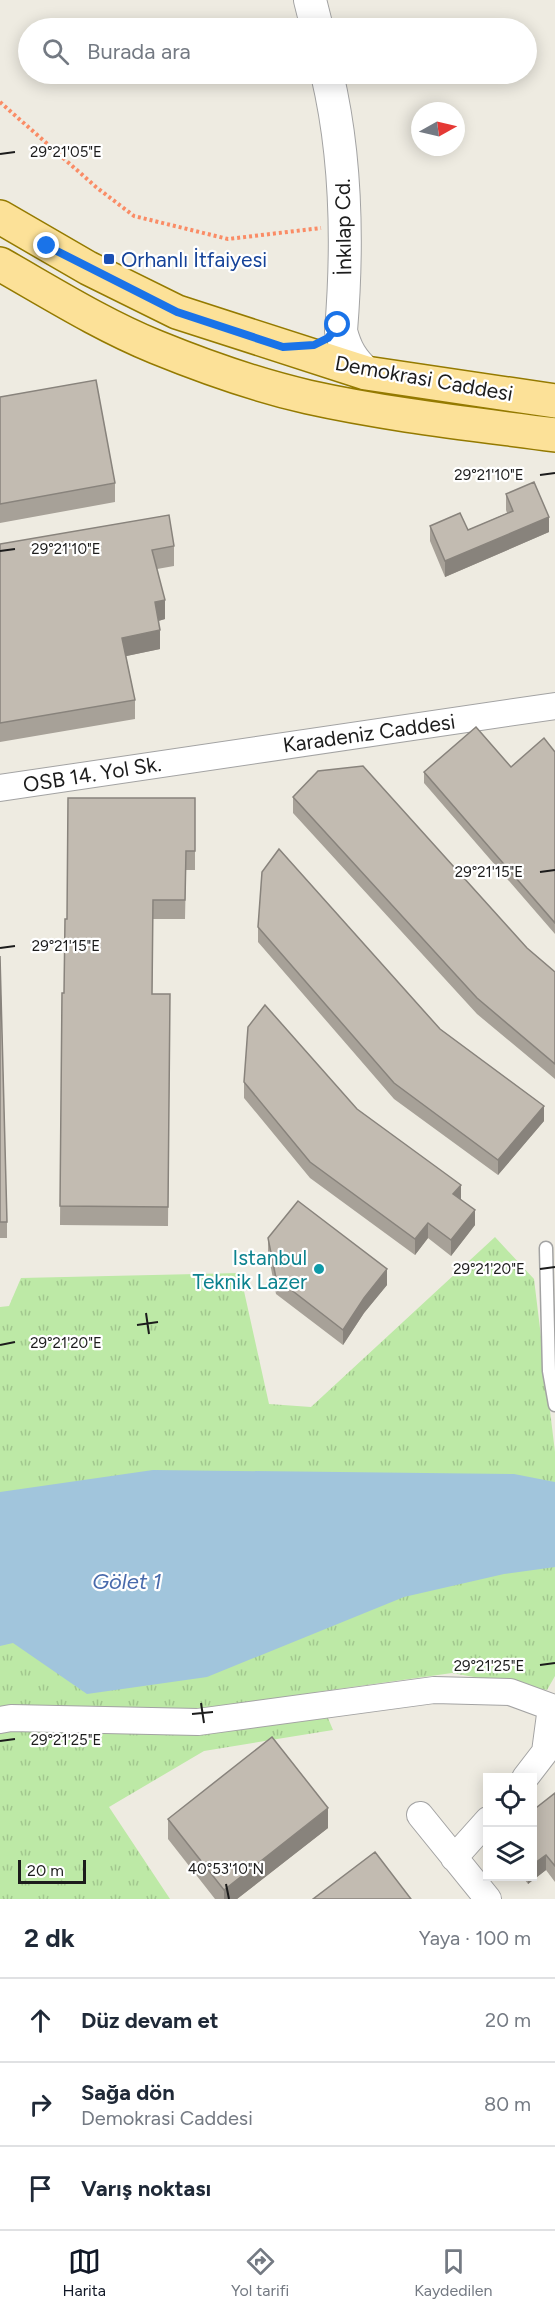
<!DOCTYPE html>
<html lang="tr">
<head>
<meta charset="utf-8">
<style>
  :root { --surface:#fff; --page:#f6f6f7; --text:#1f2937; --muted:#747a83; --line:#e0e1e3; --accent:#111827 }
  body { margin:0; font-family:Figtree,sans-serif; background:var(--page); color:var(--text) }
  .controls { position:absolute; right:18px; bottom:18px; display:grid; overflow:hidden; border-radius:0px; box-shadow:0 3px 15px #0003 }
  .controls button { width:54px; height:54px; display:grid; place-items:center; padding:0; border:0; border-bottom:2px solid var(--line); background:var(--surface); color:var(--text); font:30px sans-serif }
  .compass { position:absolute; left:411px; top:102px; width:54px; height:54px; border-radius:50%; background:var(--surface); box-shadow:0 3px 15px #0003; rotate:82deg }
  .scale { position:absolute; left:18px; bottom:15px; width:68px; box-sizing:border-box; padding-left:6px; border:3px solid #1c1c1c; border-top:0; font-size:16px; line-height:21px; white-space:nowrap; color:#1c1c1c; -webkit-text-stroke:4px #fff; paint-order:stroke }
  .stop { position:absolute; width:18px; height:18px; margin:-14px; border:4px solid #1a73e8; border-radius:50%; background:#fff }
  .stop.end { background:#1a73e8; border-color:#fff; box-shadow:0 2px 6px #0008 }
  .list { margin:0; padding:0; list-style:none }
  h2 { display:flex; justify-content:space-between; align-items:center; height:78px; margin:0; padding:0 24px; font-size:26px }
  h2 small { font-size:20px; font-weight:400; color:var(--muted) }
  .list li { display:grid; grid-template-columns:39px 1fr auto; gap:18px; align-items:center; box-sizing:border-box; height:84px; padding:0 24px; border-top:2px solid var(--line) }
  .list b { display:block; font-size:22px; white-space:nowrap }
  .list p { margin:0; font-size:20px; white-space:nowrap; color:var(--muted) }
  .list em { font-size:20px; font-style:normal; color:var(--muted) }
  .icon { flex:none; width:33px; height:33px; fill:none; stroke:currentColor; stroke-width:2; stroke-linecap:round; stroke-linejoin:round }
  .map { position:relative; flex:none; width:555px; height:1899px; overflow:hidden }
  .search { position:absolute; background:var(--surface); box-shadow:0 3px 15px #0003; left:18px; right:18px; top:18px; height:66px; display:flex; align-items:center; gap:15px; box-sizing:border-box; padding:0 21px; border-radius:33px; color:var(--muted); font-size:22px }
  .sheet { height:330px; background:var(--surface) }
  nav { display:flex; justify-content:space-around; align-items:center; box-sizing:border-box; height:84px; border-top:2px solid var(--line); background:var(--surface); font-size:16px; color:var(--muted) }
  nav a { display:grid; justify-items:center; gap:3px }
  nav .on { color:var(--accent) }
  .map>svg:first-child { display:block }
  .grass { fill:url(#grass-tufts) }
  .water { fill:#a1c5dc }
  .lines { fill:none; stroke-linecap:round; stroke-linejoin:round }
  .service-casing { stroke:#a3a3a3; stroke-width:15 }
  .minor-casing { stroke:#a3a3a3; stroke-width:28 }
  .tertiary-casing { stroke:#a3a3a3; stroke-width:34 }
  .primary-casing { stroke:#947a00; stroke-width:36 }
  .path { stroke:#fa8c66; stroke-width:4; stroke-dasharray:3 3; stroke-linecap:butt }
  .service { stroke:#fff; stroke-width:12 }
  .minor { stroke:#fff; stroke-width:26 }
  .tertiary { stroke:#fff; stroke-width:32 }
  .primary { stroke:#fce198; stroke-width:33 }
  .wall { fill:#a7a198 }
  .shaded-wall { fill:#88837c }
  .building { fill:#c2bbb1; stroke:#88837c; stroke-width:1.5 }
  .route { stroke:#1a73e8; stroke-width:8 }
  .ticks { fill:none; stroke:#1c1c1c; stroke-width:2 }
  .transit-dot { fill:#1a4fb4; stroke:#fff; stroke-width:2 }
  .culture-dot { fill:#0f9aa8; stroke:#fff; stroke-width:2 }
  .labels { text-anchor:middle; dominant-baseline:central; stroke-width:4.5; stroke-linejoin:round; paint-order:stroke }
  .street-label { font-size:21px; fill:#1c1c1c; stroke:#fff }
  .transit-label { font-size:21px; fill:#164399; stroke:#fff; text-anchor:start }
  .culture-label { font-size:21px; fill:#0d838f; stroke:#fff; text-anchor:end }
  .water-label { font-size:22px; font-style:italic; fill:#496bac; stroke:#fff }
  .ticks-label { font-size:15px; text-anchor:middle; fill:#1c1c1c; stroke:#fff; stroke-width:4.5; stroke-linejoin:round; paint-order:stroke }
</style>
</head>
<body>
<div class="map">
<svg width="555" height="1899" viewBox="0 0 555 1899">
  <defs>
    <pattern id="grass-tufts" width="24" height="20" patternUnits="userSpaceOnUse" patternTransform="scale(1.5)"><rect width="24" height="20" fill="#bde9a6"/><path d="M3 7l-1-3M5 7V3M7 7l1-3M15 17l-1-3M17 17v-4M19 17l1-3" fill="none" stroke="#a2c78e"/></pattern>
  </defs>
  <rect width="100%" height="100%" fill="#eeebe1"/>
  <!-- grass -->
  <path class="grass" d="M495,1237L534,1279L555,1452V1676L547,1690L452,1673L317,1692L333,1730L204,1751L109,1807L170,1899H0V1307L9,1306L21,1278L240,1273L269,1404L311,1407Z"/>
  <!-- water -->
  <path class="water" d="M153,1470L514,1474L555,1482V1567L504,1574L404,1597L207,1677L87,1694L13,1643L0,1646V1492Z"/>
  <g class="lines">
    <!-- service casing -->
    <g class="service-casing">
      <path id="service" d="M546,1248L549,1371L555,1405"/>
    </g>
    <!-- minor casing -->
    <g class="minor-casing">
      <path id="minor" d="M0,788L555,706
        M0,1720L11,1718L198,1722L434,1690L510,1692L551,1707L545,1752L525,1778
        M420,1815L488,1899
        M454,1858L488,1820"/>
    </g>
    <!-- tertiary casing -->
    <g class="tertiary-casing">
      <path id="tertiary" d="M310,0L317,28
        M327,74C347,158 348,245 341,331C346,350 352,360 366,373"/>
    </g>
    <!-- primary casing -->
    <g class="primary-casing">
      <path id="primary" d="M0,217L88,268L177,312L366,373L555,401
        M0,264C51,293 102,325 156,347C205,367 256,385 308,397C389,415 473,424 555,435"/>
    </g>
    <!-- path -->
    <path class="path" d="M0,102L96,187L134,216L228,239L321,228"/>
    <!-- service -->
    <use href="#service" class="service"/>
    <!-- minor -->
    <use href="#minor" class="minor"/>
    <!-- tertiary -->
    <use href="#tertiary" class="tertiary"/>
    <!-- primary -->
    <use href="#primary" class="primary"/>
  </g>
  <!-- wall -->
  <path class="wall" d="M0,397L115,483V502L0,523Z
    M506,494L549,532L445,577L430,541V526L468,530L507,513L506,510Z
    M0,544L174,546V566L157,569L165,619L158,621L160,649L126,656L135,700V719L0,742Z
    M555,752V934L424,783V772L511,767Z
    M293,797L527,948L555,972V1079L477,1014L293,813Z
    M195,798V870H186L185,919H153L152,994H170L168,1226L60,1225L62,993H64L67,919Z
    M258,927L440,1029L544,1121L498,1175L394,1099L258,942Z
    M0,956L7,1222V1238H0Z
    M244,1082L357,1109L461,1199L475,1225L451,1256L428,1238L415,1255L310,1178L244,1098Z
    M268,1238L387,1285L364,1313L343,1345L276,1294L268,1253Z
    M555,1793V1882L546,1870L528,1884L522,1876H532Z
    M168,1819L328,1828L237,1899H215L168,1839Z"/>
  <!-- shaded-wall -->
  <path class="shaded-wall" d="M549,517V532L445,577V561Z
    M165,600V619L155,622V602Z
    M160,630V649L122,657V638Z
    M544,1106V1121L498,1175V1160Z
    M461,1185V1201L453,1194Z
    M475,1210V1225L451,1256V1240Z
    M428,1223V1238L415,1255V1239Z
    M387,1269V1285L364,1313L343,1345V1330L364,1298Z
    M328,1808V1828L237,1899H224V1890Z
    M546,1855V1870L528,1884V1876H532V1865Z"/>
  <!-- building -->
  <path class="building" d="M96,380L115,483L0,504V397Z
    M534,482L549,517L445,561L430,526L460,513L468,530L513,511L506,494Z
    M169,515L174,546L152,550L165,600L155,602L160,630L122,638L135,700L0,723V544Z
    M476,727L511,767L544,738L555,752V923L424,772Z
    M363,766L527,948L555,972V1064L477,998L293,797L318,771Z
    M68,798H195V851H186L185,900H153L152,994H170L168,1207L60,1206L62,993H64L65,919H67Z
    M279,849L440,1029L544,1106L498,1160L394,1083L258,927L262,872Z
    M0,956L7,1222H0Z
    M265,1005L357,1109L461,1185L453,1194L475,1210L451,1240L428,1223L415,1239L310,1162L244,1082L248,1027Z
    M298,1201L387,1269L364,1298L343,1330L276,1278L268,1238Z
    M272,1737L328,1808L224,1890L168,1819Z
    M555,1793V1866L546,1855L532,1865V1811Z
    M375,1852L411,1899H313Z"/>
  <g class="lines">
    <!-- route -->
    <path class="route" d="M47,246L177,312L283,347L314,345L328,338L338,325"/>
  </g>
  <!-- ticks -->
  <path class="ticks" d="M0,154L15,152M540,475L555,473M0,551L15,549M540,872L555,870M0,948L15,946M540,1269L555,1267M146,1313L149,1334M137,1325L158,1322M0,1345L15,1342M540,1665L555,1663M201,1703L204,1723M192,1714L213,1712M0,1741L15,1739M226,1884L229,1899"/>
  <!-- markers -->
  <rect class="transit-dot" x="103" y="253" width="12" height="12" rx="3"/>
  <circle class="culture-dot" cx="319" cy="1269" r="6"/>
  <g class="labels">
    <!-- street labels -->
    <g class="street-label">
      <text transform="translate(343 227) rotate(-91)">İnkılap Cd.</text>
      <text transform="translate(424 378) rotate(10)">Demokrasi Caddesi</text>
      <text transform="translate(369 733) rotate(-8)">Karadeniz Caddesi</text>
      <text transform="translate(92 774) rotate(-9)">OSB 14. Yol Sk.</text>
    </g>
    <!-- transit labels -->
    <g class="transit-label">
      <text x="121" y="259">Orhanlı İtfaiyesi</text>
    </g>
    <!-- culture labels -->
    <g class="culture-label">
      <text x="307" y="1257">Istanbul<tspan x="307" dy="24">Teknik Lazer</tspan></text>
    </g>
    <!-- water labels -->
    <g class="water-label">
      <text x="127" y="1581">Gölet 1</text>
    </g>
  </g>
  <g class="ticks-label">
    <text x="66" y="157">29°21'05"E</text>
    <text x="489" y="480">29°21'10"E</text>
    <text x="66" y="554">29°21'10"E</text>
    <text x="489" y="877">29°21'15"E</text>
    <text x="66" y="951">29°21'15"E</text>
    <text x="489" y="1274">29°21'20"E</text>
    <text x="66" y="1348">29°21'20"E</text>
    <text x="489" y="1671">29°21'25"E</text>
    <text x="66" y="1745">29°21'25"E</text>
    <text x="226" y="1874">40°53'10"N</text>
  </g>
</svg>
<div class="controls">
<button><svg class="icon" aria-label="locate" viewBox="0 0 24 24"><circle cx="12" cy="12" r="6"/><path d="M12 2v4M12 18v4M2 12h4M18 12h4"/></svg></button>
<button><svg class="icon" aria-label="layers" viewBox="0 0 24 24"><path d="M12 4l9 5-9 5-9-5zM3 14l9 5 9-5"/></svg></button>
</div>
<svg class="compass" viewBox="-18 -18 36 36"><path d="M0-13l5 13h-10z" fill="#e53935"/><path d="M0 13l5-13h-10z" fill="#747a83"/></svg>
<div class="scale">20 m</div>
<div class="stop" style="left:338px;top:325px"></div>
<div class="stop end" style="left:47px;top:246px"></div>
<div class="search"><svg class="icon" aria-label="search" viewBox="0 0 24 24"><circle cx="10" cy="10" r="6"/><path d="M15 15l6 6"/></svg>Burada ara</div>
</div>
<section class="sheet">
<h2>2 dk<small>Yaya · 100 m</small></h2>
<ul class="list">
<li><svg class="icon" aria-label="ahead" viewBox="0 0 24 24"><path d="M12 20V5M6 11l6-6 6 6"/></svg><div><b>Düz devam et</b></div><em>20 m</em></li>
<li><svg class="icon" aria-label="right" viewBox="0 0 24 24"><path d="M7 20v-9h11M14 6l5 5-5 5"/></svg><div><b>Sağa dön</b><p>Demokrasi Caddesi</p></div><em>80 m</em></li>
<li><svg class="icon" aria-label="arrive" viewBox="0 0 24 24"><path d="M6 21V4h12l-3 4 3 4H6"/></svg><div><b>Varış noktası</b></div></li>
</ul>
</section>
<nav>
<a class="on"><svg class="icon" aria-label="map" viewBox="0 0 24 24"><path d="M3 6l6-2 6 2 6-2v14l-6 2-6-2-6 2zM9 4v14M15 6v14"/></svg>Harita</a>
<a><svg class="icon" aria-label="directions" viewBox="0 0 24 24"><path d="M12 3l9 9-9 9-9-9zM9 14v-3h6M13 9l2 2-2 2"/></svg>Yol tarifi</a>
<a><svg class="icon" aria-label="saved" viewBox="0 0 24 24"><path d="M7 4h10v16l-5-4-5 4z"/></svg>Kaydedilen</a>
</nav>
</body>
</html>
